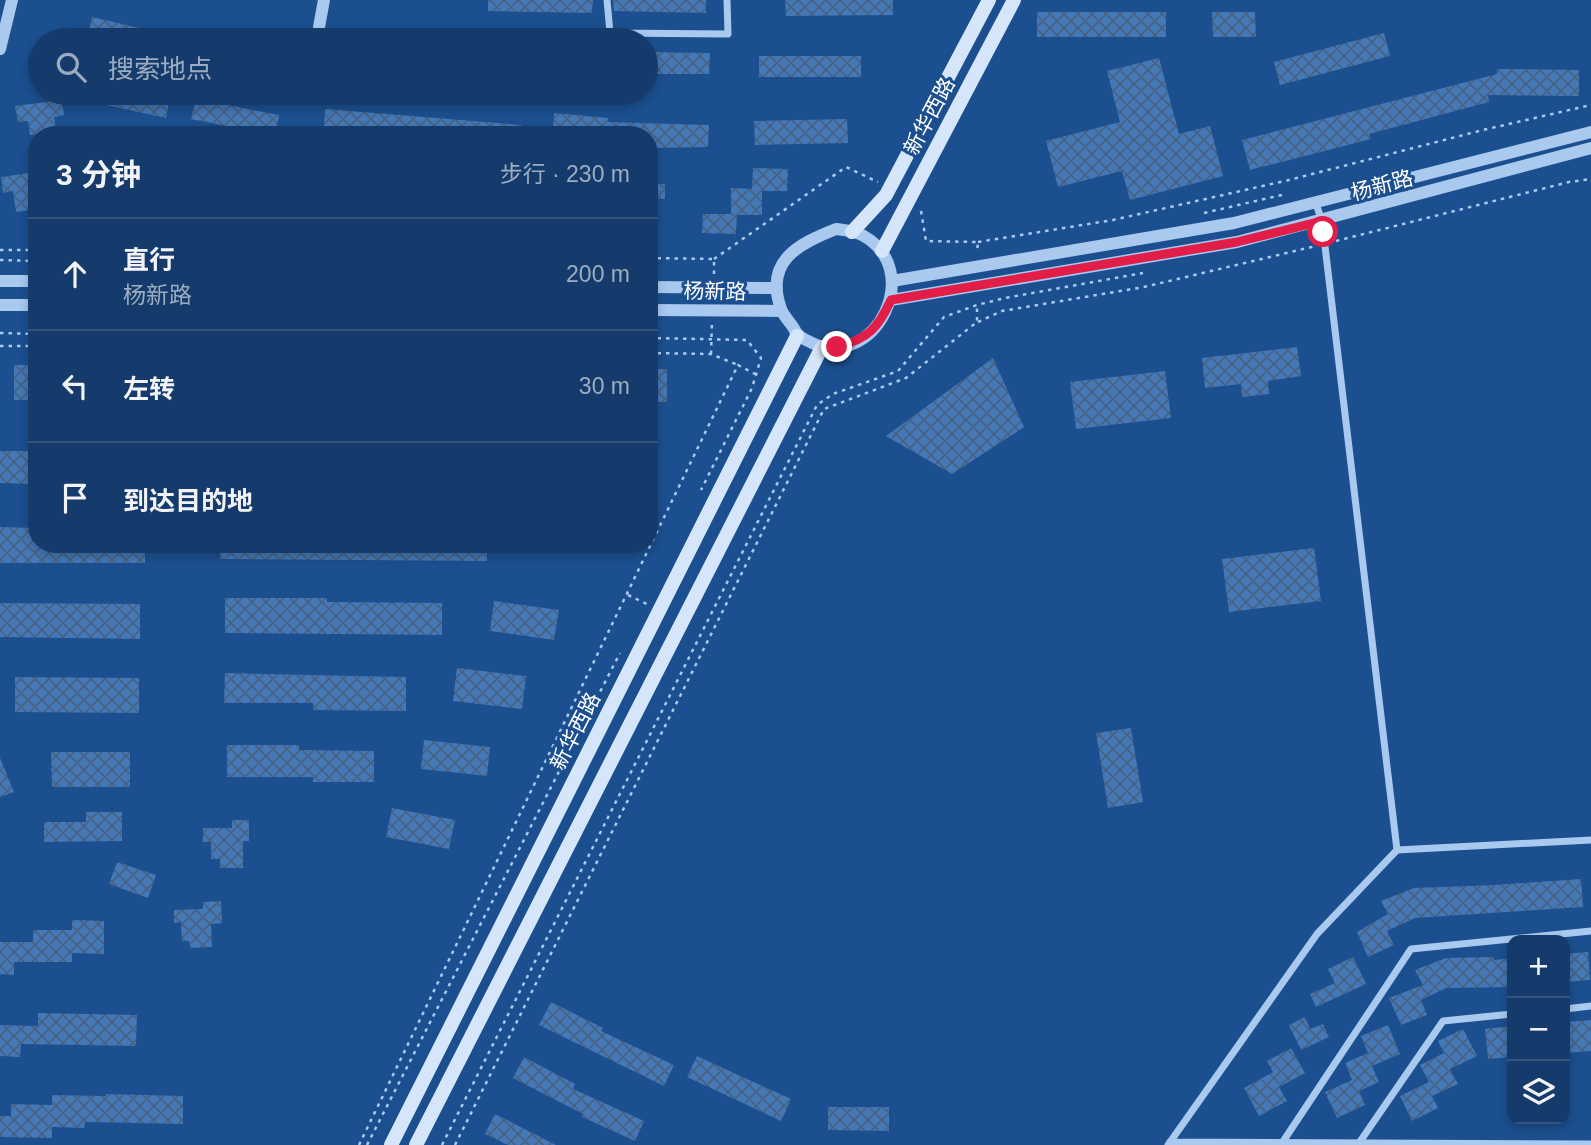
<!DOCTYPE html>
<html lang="zh">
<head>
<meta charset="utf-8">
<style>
  :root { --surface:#143b6b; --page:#214673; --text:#f1f3f6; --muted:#9dadc1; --line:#33557e }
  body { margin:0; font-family:Arial,"Noto Sans SC",sans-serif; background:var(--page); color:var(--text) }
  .controls { position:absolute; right:21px; bottom:21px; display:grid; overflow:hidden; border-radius:14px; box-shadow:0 4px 10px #0003 }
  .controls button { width:63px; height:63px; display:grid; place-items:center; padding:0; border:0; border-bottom:2px solid var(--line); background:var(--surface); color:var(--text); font:35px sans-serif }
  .stop { position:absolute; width:21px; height:21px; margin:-16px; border:5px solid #e11d48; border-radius:50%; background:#fff }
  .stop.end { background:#e11d48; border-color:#fff; box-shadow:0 2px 7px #0008 }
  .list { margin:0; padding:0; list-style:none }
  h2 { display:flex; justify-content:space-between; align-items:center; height:91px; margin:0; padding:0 28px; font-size:30px }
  h2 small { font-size:23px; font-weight:400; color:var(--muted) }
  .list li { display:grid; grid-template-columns:46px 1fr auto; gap:21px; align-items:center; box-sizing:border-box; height:112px; padding:0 28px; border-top:2px solid var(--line) }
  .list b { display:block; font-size:26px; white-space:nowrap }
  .list p { margin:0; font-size:23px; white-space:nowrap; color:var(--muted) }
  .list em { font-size:23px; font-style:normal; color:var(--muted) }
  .icon { flex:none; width:38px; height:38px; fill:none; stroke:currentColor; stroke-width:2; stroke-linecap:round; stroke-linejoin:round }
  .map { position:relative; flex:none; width:1591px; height:1145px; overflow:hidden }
  .search { position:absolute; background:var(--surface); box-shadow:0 4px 10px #0003; left:28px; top:28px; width:630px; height:77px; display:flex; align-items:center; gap:18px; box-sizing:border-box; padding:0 24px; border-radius:38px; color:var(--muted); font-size:26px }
  .panel { position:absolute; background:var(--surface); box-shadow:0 4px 10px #0003; left:28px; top:126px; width:630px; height:427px; border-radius:28px }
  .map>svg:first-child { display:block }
  .building { fill:url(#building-cross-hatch) }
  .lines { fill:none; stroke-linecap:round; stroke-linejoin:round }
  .path { stroke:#a9c9ee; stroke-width:2.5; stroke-dasharray:3.5 5; stroke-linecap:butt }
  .minor { stroke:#a9c9ee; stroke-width:7 }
  .tertiary { stroke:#a9c9ee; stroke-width:12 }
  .secondary { stroke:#d6e6fa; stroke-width:14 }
  .route { stroke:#e11d48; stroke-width:9 }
  .labels { text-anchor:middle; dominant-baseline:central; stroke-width:6; stroke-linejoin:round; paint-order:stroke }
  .street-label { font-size:21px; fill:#fff; stroke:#1b4f8f }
</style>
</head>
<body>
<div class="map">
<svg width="1591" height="1145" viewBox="0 0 1591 1145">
  <defs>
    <pattern id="building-cross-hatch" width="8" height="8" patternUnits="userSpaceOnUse" patternTransform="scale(1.75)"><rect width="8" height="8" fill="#4478b7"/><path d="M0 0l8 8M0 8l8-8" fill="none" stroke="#486282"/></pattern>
  </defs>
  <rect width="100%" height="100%" fill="#1b4f8f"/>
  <!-- building -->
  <path class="building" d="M488,0H593L592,13L488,11Z
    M613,0H706V13L614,11Z
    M785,0H893V15L786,16Z
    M1037,12H1166V37H1037Z
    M1212,12H1255L1256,37H1213Z
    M92,17L169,35L168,40H107L88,36Z
    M1384,33L1390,56L1280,85L1274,62Z
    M646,52L710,53L709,74H646Z
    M759,56H861V77H759Z
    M1159,58L1179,134L1210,126L1223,176L1130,200L1122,171L1058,187L1046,141L1120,122L1107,71Z
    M1497,69L1579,70V96L1488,95L1489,102L1369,134L1371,139L1250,170L1242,140L1497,74Z
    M75,93H154L170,97L166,118L74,98Z
    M196,99L279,115L275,135L191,119Z
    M62,100L64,115L54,117L57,135H30L28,121L18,122L15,106Z
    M325,109L521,125V135H403L324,128Z
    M554,113L608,118V122L709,125L708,147L649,148V135H563V132L553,131Z
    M847,119L848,143L755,145L754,121Z
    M753,168L788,169L787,191H762V215H737L736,234L702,233L703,214H731V188L752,189Z
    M37,172V209L16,212L13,191L3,193L1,177Z
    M649,184H665V199H649Z
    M1297,347L1301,376L1268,381L1269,394L1242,397L1241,384L1205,388L1202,358Z
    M993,358L1024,427L952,474L886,436Z
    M14,365H37V400H14Z
    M649,369H667V402H649Z
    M1165,371L1171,418L1076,429L1070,382Z
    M0,451H37V484L0,483Z
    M0,527L37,528V544H145V563H0Z
    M221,544H487V561L220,559Z
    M1314,548L1321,601L1229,612L1222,559Z
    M225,598H327V602L442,603V635L225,633Z
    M494,601L559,610L554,640L490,631Z
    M0,603L140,604V639L0,637Z
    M457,668L526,676L522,709L453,701Z
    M225,673L406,677V711L313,710V703H224Z
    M15,677L139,678V713L15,712Z
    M1131,728L1143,802L1108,808L1096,733Z
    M424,740L490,747L487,776L421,769Z
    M227,745H299V750L374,751V782H313V777H227Z
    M51,752H130V787H52Z
    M0,758L14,792L0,797Z
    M392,808L455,820L449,849L386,837Z
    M86,812H122V841L44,842V822H86Z
    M232,820H249V841H243V868H220V859H211V842H203V828H232Z
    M117,862L156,875L148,898L109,884Z
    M1581,879L1583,907L1415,918L1387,931L1394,945L1368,957L1357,932L1388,914L1381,901L1414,888L1493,885Z
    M221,901L222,923L211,924L212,947L190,948L189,941H182L181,922L174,923V910L203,909V902Z
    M72,920L104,921V954L72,953V962H14V975L0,974V942H33V930H72Z
    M1588,952L1590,980L1565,982V954Z
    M1353,957L1366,984L1316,1007L1310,994L1335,983L1328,969Z
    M1493,957L1494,960L1512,958V987L1446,988L1421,1000L1427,1015L1401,1025L1389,998L1423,985L1415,970L1446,958Z
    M551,1002L603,1028L601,1031L674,1065L664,1086L539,1025Z
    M38,1013L137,1015L136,1046L21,1044L20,1057L0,1056V1025L38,1026Z
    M1305,1017L1310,1029L1323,1024L1329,1037L1301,1050L1289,1025Z
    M1591,1020V1051L1565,1053V1022Z
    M1388,1025L1400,1054L1372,1066L1379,1082L1359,1091L1365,1105L1337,1118L1325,1092L1352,1080L1345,1063L1368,1053L1361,1036Z
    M1512,1026V1057L1488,1059L1485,1029Z
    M1463,1029L1477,1056L1450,1069L1458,1084L1432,1096L1438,1108L1412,1121L1400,1096L1429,1082L1420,1065L1444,1053L1438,1041Z
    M1291,1048L1305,1073L1279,1087L1287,1101L1259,1116L1244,1088L1273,1072L1267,1061Z
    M697,1056L791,1099L781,1121L687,1077Z
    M524,1057L575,1084L573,1089L644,1121L635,1141L582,1117L583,1114L513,1078Z
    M106,1094L183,1096V1124L85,1122L84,1128L52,1127V1138L0,1137V1116H11V1104L52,1105V1095L106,1096Z
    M828,1107H889V1131L828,1130Z
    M495,1114L556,1145H508L485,1134Z"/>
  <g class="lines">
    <!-- path -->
    <path class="path" d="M921,211L926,241L978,242L977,252
      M1204,213L1286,194
      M1336,241L1569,182L1591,179
      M978,242L1113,220L1289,180L1483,130L1591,105
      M0,250H37
      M649,258L714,259V274
      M714,259L846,167L878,182
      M0,260L37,261
      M978,322L1002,311L1144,287L1316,246
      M0,333L37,334
      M649,338L747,340L761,358L752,388L701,490
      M0,346H37
      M649,353L711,354L738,365
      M711,354L712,322
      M628,595L647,604
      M359,1145L738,365L757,375
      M367,1145L620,653
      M442,1145L817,405L833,394L898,371L944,317L977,305L1005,298L1143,273
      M455,1145L824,409L906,378L977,322V304"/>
    <!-- minor -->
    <path class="minor" d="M607,0L610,33L728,34L727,0
      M1315,201L1322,221L1397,850
      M1565,1009L1591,1006
      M1170,1142L1591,1144
      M1282,1143L1411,949L1591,931
      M1359,1143L1443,1021L1512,1014
      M1168,1145L1317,934L1397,850L1591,840"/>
    <!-- tertiary -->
    <path class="tertiary" d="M319,27L324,0
      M0,49L12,0
      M836,229C844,230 855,231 862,235C926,269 876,371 812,343C802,338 798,337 793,327C789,321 783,315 781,309C764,261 798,244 836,229Z
      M0,281H37
      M892,281L1234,223L1591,132
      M649,287L777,288
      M891,300L1237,242L1591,148
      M0,305H37
      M649,310L781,311"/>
    <!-- secondary -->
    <path class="secondary" d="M852,232L886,195L989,0
      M882,251L1014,0
      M391,1145L797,336
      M416,1145L822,347"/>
  </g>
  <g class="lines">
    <!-- route -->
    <path class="route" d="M837,347C868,339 878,328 891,300L1237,242L1322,221L1323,232"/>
  </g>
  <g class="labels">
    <!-- street labels -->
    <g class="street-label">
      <text transform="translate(929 116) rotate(-62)">新华西路</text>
      <text transform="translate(1382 185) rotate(-15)">杨新路</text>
      <text transform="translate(715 291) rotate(1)">杨新路</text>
      <text transform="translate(575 731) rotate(-63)">新华西路</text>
    </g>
  </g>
</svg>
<div class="controls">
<button>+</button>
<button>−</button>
<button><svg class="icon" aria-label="layers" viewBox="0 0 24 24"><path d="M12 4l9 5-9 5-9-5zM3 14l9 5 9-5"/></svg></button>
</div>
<div class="stop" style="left:1323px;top:232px"></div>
<div class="stop end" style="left:837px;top:347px"></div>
<div class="search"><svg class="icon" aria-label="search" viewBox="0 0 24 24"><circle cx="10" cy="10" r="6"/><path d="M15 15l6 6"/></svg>搜索地点</div>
<section class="panel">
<h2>3 分钟<small>步行 · 230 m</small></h2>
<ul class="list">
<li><svg class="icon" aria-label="ahead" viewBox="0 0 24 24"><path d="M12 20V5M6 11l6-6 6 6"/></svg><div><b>直行</b><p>杨新路</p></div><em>200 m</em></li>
<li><svg class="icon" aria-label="left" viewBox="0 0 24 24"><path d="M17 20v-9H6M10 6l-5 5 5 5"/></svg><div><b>左转</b></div><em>30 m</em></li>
<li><svg class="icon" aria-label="arrive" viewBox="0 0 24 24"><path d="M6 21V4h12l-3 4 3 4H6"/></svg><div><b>到达目的地</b></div></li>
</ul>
</section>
</div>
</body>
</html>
